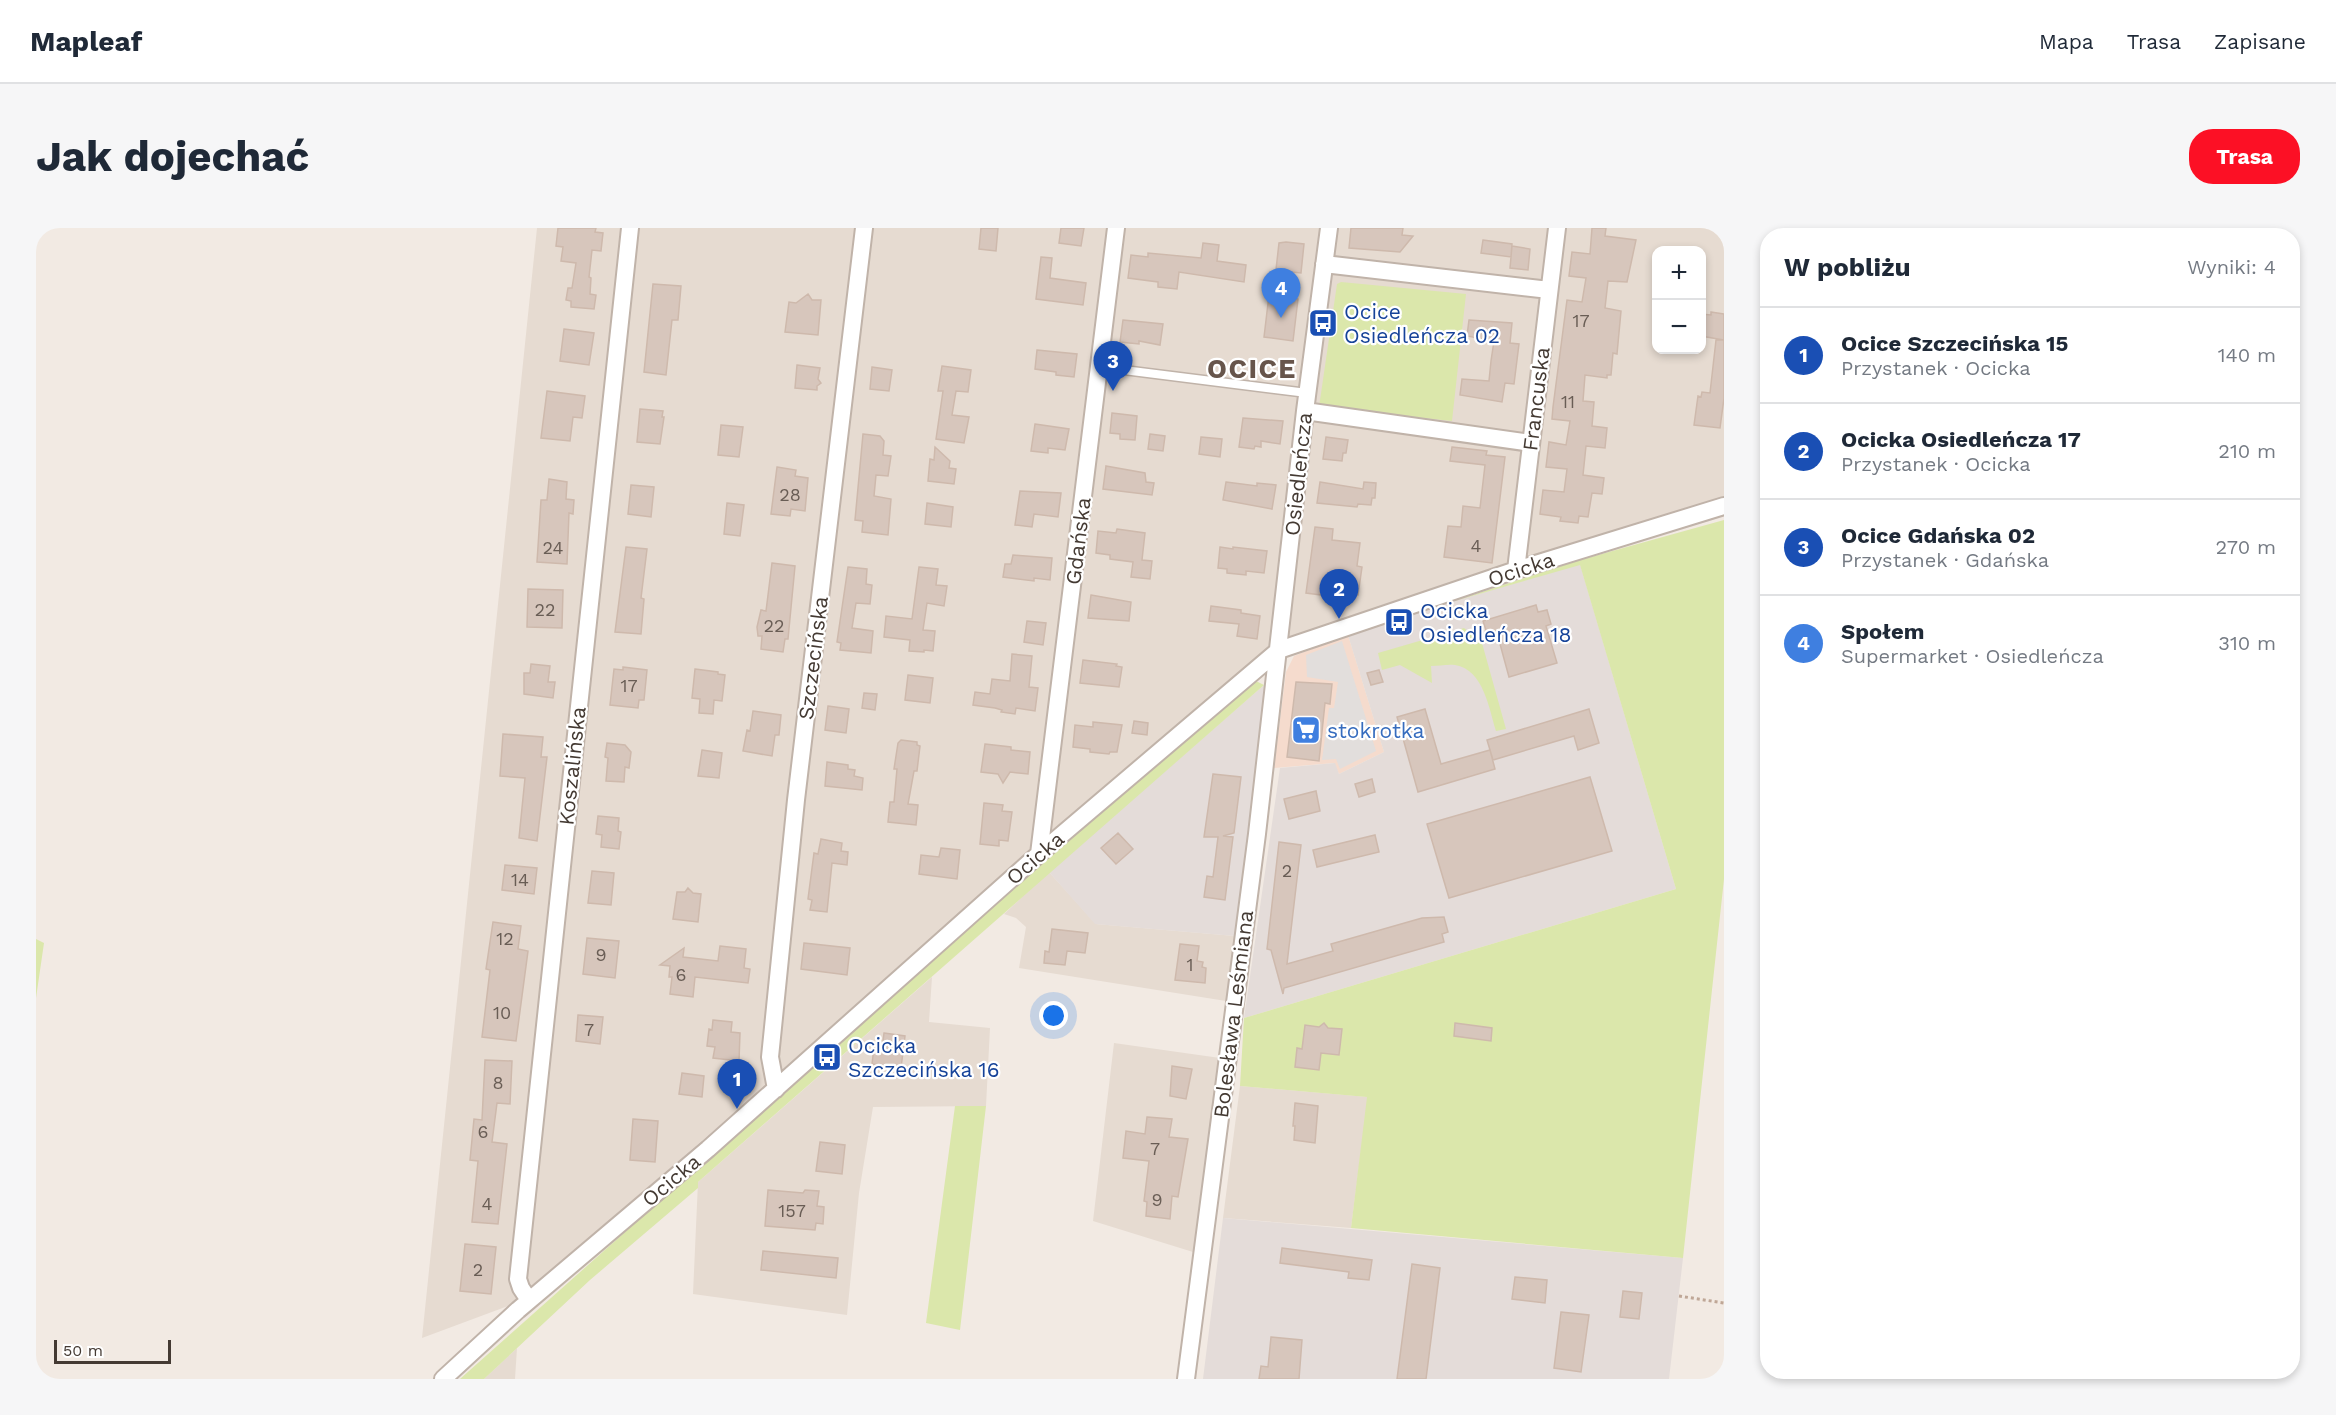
<!DOCTYPE html>
<html lang="pl">
<head>
<meta charset="utf-8">
<style>
  :root { --surface:#fff; --page:#f6f6f7; --text:#1f2937; --muted:#747a83; --line:#e0e1e3; --accent:#fc1025 }
  body { margin:0; font-family:"Work Sans",sans-serif; background:var(--page); color:var(--text) }
  .controls { position:absolute; right:18px; top:18px; display:grid; overflow:hidden; border-radius:12px; box-shadow:0 3px 9px #0003 }
  .controls button { width:54px; height:54px; display:grid; place-items:center; padding:0; border:0; border-bottom:2px solid var(--line); background:var(--surface); color:var(--text); font:30px sans-serif }
  .scale { position:absolute; left:18px; bottom:15px; width:117px; box-sizing:border-box; padding-left:6px; border:3px solid #443a33; border-top:0; font-size:16px; line-height:21px; white-space:nowrap; color:#443a33; -webkit-text-stroke:4px #fff; paint-order:stroke }
  .you { position:absolute; left:1018px; top:788px; width:21px; height:21px; margin:-15px; border:4px solid #fff; border-radius:50%; background:#1a73e8; box-shadow:0 0 0 9px #1a73e833 }
  .badge { display:grid; place-items:center; width:39px; height:39px; border-radius:50%; background:var(--accent); color:#fff; font-size:20px; font-weight:700 }
  .pin { position:absolute; translate:-50% -50px; filter:drop-shadow(0 2px 3px #0008) }
  .pin::after { content:''; position:absolute; top:32px; width:21px; height:18px; background:inherit; clip-path:polygon(0 0,100% 0,50% 100%) }
  .list { margin:0; padding:0; list-style:none }
  h2 { display:flex; justify-content:space-between; align-items:center; height:78px; margin:0; padding:0 24px; font-size:26px }
  h2 small { font-size:20px; font-weight:400; color:var(--muted) }
  .list li { display:grid; grid-template-columns:39px 1fr auto; gap:18px; align-items:center; box-sizing:border-box; height:96px; padding:0 24px; border-top:2px solid var(--line) }
  .list b { display:block; font-size:22px; white-space:nowrap }
  .list p { margin:0; font-size:20px; white-space:nowrap; color:var(--muted) }
  .list em { font-size:20px; font-style:normal; color:var(--muted) }
  .map { position:relative; flex:none; width:1688px; height:1151px; overflow:hidden; border-radius:24px }
  header { display:flex; align-items:center; gap:36px; box-sizing:border-box; height:84px; padding:0 30px; background:var(--surface); border-bottom:2px solid var(--line) }
  header strong { font-size:28px }
  nav { display:flex; gap:33px; margin-inline-start:auto; font-size:21px }
  .intro { display:flex; align-items:center; justify-content:space-between; box-sizing:border-box; height:144px; padding:0 36px }
  h1 { margin:0; font-size:42px }
  .button { padding:15px 27px; border-radius:24px; background:var(--accent); color:#fff; font-size:21px; font-weight:700 }
  main { display:flex; gap:36px; padding:0 36px }
  aside { flex:1; background:var(--surface); border-radius:24px; box-shadow:0 3px 9px #0003 }
  .map>svg:first-child { display:block }
  .residential { fill:#e6dbd1; fill-rule:evenodd }
  .commercial { fill:#f5dbcd }
  .industrial { fill:#e4dcd9 }
  .green { fill:#dbe7ab }
  .parking { fill:#e2dedc }
  .building { fill:#d7c6bc; stroke:#ceb9ac; stroke-width:1.5 }
  .lines { fill:none; stroke-linecap:round; stroke-linejoin:round }
  .lane-casing { stroke:#c0b3a9; stroke-width:11 }
  .street-casing { stroke:#c0b3a9; stroke-width:20 }
  .path { stroke:#bfa797; stroke-width:3; stroke-dasharray:3 3; stroke-linecap:butt }
  .lane { stroke:#fff; stroke-width:8 }
  .street { stroke:#fff; stroke-width:16 }
  .labels { text-anchor:middle; dominant-baseline:central; stroke-width:4.5; stroke-linejoin:round; paint-order:stroke }
  .number-label { font-size:18px; fill:#695d55 }
  .transit-label { font-size:21px; fill:#164399; stroke:#fff; text-anchor:start }
  .street-label { font-size:21px; fill:#443a33; stroke:#fff }
  .shop-label { font-size:21px; fill:#366cbe; stroke:#fff; text-anchor:start }
  .district-label { font-size:27px; font-weight:bold; letter-spacing:1.5px; fill:#67554b; stroke:#fff }
</style>
</head>
<body>
<header>
<strong>Mapleaf</strong>
<nav><a>Mapa</a><a>Trasa</a><a>Zapisane</a></nav>
</header>
<div class="intro"><h1>Jak dojechać</h1><a class="button">Trasa</a></div>
<main>
<div class="map">
<svg width="1688" height="1151" viewBox="0 0 1688 1151">
  <rect width="100%" height="100%" fill="#f2eae3"/>
  <!-- residential -->
  <path class="residential" d="M501,0H1688V275L1251,409L475,1077L386,1110ZM1620,22H1666V122H1620Z
    M1013,644L1060,696L1199,708L1190,773L983,740L990,699L980,690L968,686Z
    M896,749L893,794L954,800L950,878L837,879L823,965L811,1087L657,1066L662,954Z
    M1078,815L1184,830L1157,1024L1057,993Z
    M1204,858L1332,869L1315,1000L1187,990Z
    M481,1120L479,1151H448Z"/>
  <!-- commercial -->
  <path class="commercial" d="M1312,407L1348,524L1303,546L1298,535L1238,540L1250,444L1258,428Z"/>
  <!-- industrial -->
  <path class="industrial" d="M1544,336L1640,661L1208,790L1244,540L1299,535L1303,546L1348,524L1312,407L1412,375Z
    M1228,457L1231,466L1199,708L1059,696L1013,644Z
    M1187,990L1647,1030L1633,1151H1167Z"/>
  <!-- green -->
  <path class="green" d="M1305,54L1430,66L1416,193L1283,179L1301,56Z
    M1688,292V651L1647,1030L1315,1000L1331,869L1204,858L1208,790L1640,661L1544,337L1412,375L1544,332Z
    M1428,400L1446,415L1470,501L1460,503C1453,481 1448,442 1419,437C1411,436 1403,438 1395,438L1396,455L1364,437L1346,442L1342,425Z
    M1216,451L1228,457L662,954V960L554,1052L448,1151H424L953,680Z
    M0,711L8,715L0,770Z
    M919,878H950L924,1102L890,1095Z"/>
  <!-- parking -->
  <path class="parking" d="M1306,413L1340,523L1304,541L1300,531L1286,532L1293,480H1298L1302,454L1271,449L1270,427Z"/>
  <!-- building -->
  <path class="building" d="M522,0H560L559,4L567,5L565,23L556,22L553,49L555,50L554,66L560,67L558,81L535,79V73L530,72L532,60H536L540,35L525,33L527,19L520,18Z
    M945,0H962L960,23L943,21Z
    M1025,0H1048L1045,18L1023,15Z
    M1315,0H1367L1366,7L1377,8L1364,24L1313,20Z
    M1556,0H1570L1569,8L1600,12L1591,54L1572,53L1569,80L1585,83L1581,126L1577,125L1575,147H1571V150L1549,147L1547,173L1558,174L1556,198L1571,200L1569,220L1550,218L1547,247L1568,250L1566,266L1556,265L1552,289L1543,288L1542,295L1524,293L1525,289L1504,286L1507,262L1528,264L1531,241L1510,239L1513,214L1530,217L1534,193L1516,191L1517,179L1531,72L1546,74L1550,50L1533,48L1536,24L1554,26Z
    M1447,12L1476,16L1475,29L1445,25Z
    M1250,14L1268,16L1265,45L1256,44L1253,69L1262,71L1257,113L1228,109L1233,67L1237,68L1243,15Z
    M1167,15L1183,17L1181,33L1210,37L1208,54L1143,44L1141,61L1122,59V54L1092,50L1095,27L1112,29V25L1165,30Z
    M1476,18L1494,21L1492,42L1474,40Z
    M1005,29L1016,30L1014,50L1050,55L1047,77L1000,71Z
    M617,56L645,58L642,92H636L630,147L608,144Z
    M772,66L776,72H785L782,107L749,104L753,74L760,75Z
    M1675,84L1688,86V112L1665,108V86L1675,87Z
    M1087,92L1127,96L1124,117L1103,113V116L1084,114Z
    M1433,92L1476,95L1474,115L1483,116L1478,156L1469,155L1466,174L1424,167L1426,151L1453,153L1455,133L1458,113L1431,108Z
    M528,101L558,105L553,137L524,133Z
    M1680,112H1688V170L1684,200L1658,197L1662,168L1665,169L1666,164L1674,165Z
    M1001,122L1041,126L1038,149L1020,147V144L999,141Z
    M761,137L784,140L782,151L785,155L781,158V162L759,160Z
    M906,138L935,142L932,164L920,163L916,187L933,189L928,215L900,211L907,163H902Z
    M836,139L856,142L853,163L834,161Z
    M511,163L549,168L546,190L537,189L534,213L505,210Z
    M604,181L627,183L626,189H628L624,216L601,214Z
    M1076,185L1101,188L1099,212L1084,211V206L1074,205Z
    M1207,190L1247,193L1244,216L1225,213V219L1219,218L1218,221L1203,219Z
    M999,196L1033,201L1029,222L1012,220V225L995,223Z
    M685,197L707,199L703,229L682,227Z
    M827,206L844,208L848,213L847,227L855,228L852,248L840,247L838,268L855,271L852,307L826,304L827,293L819,292Z
    M1114,206L1129,208L1127,223L1112,221Z
    M1165,209L1186,211L1184,229L1163,226Z
    M1290,209L1312,212L1310,225H1307L1306,233L1287,231Z
    M899,219L914,233L913,240L920,241L918,256L892,253L894,231L898,232Z
    M1416,219L1451,223L1450,227L1469,229L1456,335L1408,329L1412,298L1425,299L1427,278L1444,280L1449,237L1414,233Z
    M1070,238L1109,245L1110,254L1118,255L1116,267L1067,261Z
    M741,239L760,242L759,248L772,250L769,283L755,281L754,288L735,286Z
    M513,251L531,254L530,271L538,272L537,286L533,285L531,336L501,334L505,272H511Z
    M1190,254L1221,258V255L1240,257L1236,281L1187,272Z
    M1284,254L1327,261L1328,254L1340,255L1339,270H1336L1335,277L1322,276L1321,279L1281,275Z
    M595,257L618,259L615,289L592,286Z
    M984,263L1025,265L1022,289L998,286L996,299L979,297Z
    M691,275L708,277L704,308L688,306Z
    M891,275L917,279L915,299L889,296Z
    M1279,299L1297,301L1296,312L1324,315L1321,338L1326,339L1322,367L1308,365V370L1270,365Z
    M1081,301L1109,305L1106,332L1116,333L1114,351L1095,349L1097,334L1074,331V327L1060,325L1062,303L1080,305Z
    M590,319L611,321L605,370L608,371L605,406L579,404Z
    M1184,319L1197,321V319L1231,323L1228,345L1210,343V347L1191,345V341L1182,340Z
    M977,327L1016,330L1014,352L998,350V353L967,349L969,336H975Z
    M736,335L759,338L752,411H749L747,424L725,421L726,408H722L721,399L725,382L730,383Z
    M812,339L831,341L830,356L836,357L834,376L820,375L816,400L837,403L835,425L804,422L805,415L801,414Z
    M883,339L902,341L900,357L911,358L908,378L891,375L887,402L899,403L897,423L888,422V424L873,423L874,412L848,409L850,388L876,391Z
    M492,361L527,362L526,400L491,399Z
    M1055,367L1095,374L1093,393L1052,390Z
    M1500,377L1502,384L1511,382L1515,396L1510,398L1521,435L1473,449L1461,405L1452,408L1447,393Z
    M1175,378L1205,382V385L1224,388L1221,411L1201,408L1203,396L1173,393Z
    M991,393L1010,395L1007,417L988,414Z
    M976,426L996,428L993,459L1002,460L999,483L980,480L979,486L965,484L966,482L959,480L937,477L939,464L954,466L956,451L974,453Z
    M1047,432L1081,436L1080,438L1086,439L1083,459L1044,455Z
    M495,436L514,438L512,454H519L517,470L488,466V445H494Z
    M587,439L611,442L608,472H603L602,480L574,477L578,441L587,442Z
    M659,441L682,444V446L689,447L686,473L678,472L677,486L663,485L664,471L656,470Z
    M1343,442L1347,454L1335,457L1331,445Z
    M872,447L897,450L894,475L869,472Z
    M1260,454L1296,456L1294,476L1289,475L1283,533L1251,529Z
    M828,465L841,466L839,482L826,480Z
    M792,478L813,481L810,505L789,502Z
    M1389,481L1405,536L1454,522L1459,541L1382,564L1361,489Z
    M1553,481L1563,515L1542,522L1538,508L1457,532L1451,512Z
    M717,483L745,487L743,507H739L736,528L707,523L711,502L714,503Z
    M1098,493L1112,495L1111,507L1096,505Z
    M1057,494L1086,497L1081,524H1074L1073,526L1054,524V521L1037,519L1039,497L1057,499Z
    M467,506L507,509L505,529H511L501,613L483,610L489,550L464,548Z
    M865,512L881,514V517L884,518L881,543H878L872,576L882,577L880,597L852,594L854,574H858L861,541H858L862,515Z
    M571,515L589,517L595,524L593,540L589,539L588,554L570,553L572,530L569,529Z
    M949,516L975,519V522L994,524L992,546L974,544L967,555L962,546L945,544Z
    M666,522L686,525L683,550L662,548Z
    M791,534L812,537V541L819,542L818,548L827,550L826,562L789,558Z
    M1177,546L1205,549L1198,605L1187,608L1197,609L1189,672L1168,669L1171,648L1177,649L1182,609H1168Z
    M1554,549L1576,623L1413,670L1391,596Z
    M1336,551L1339,564L1323,569L1319,556Z
    M1280,563L1284,583L1253,591L1248,571Z
    M948,575L967,577L966,583L976,584L972,613L963,612V618L944,616Z
    M562,588L583,590L582,603L585,604L583,621L565,619L566,607L560,606Z
    M1082,605L1097,621L1080,636L1065,620Z
    M1339,607L1343,624L1281,639L1277,622Z
    M785,611L806,615L805,623L812,624L811,637L796,635L791,684L774,682L776,672L772,671L778,625L782,626Z
    M1243,614L1265,617L1251,736L1297,723L1295,716L1386,690L1408,689L1412,704L1406,706L1408,714L1248,760L1247,766L1235,722L1231,721Z
    M905,620L924,622L921,651L883,646L885,627L903,629Z
    M469,637L501,640L498,666L466,662Z
    M556,643L578,645L575,677L552,675Z
    M652,660L657,665L665,666L662,694L637,691L641,664H649Z
    M457,694L485,698L482,721L492,723L480,813L446,809L454,742L450,741Z
    M1016,701L1052,705L1049,725L1031,723L1029,737L1008,735L1009,723L1013,724Z
    M551,710L583,713L579,750L547,746Z
    M768,715L814,720L811,747L765,741Z
    M1144,716L1163,718L1161,733L1167,734L1166,739L1170,740L1169,755L1139,752Z
    M684,718L710,721L708,740L714,741L712,755L659,749L657,769L634,766L636,749H633L634,738L624,737L648,720L647,729L682,733Z
    M542,787L567,789L564,816L540,813Z
    M677,792L696,794L695,804L704,805L703,833L677,830L679,819L671,818L673,801L676,802Z
    M1288,795L1292,800L1306,801L1303,827L1285,825L1283,842L1259,839L1261,820L1266,821L1269,797L1283,799Z
    M1419,795L1456,800L1455,813L1418,808Z
    M848,805L869,808L865,840L836,836L838,820L846,821Z
    M449,832L476,833L474,876L461,875L456,914L471,916L462,996L436,994L442,933L434,932L438,891L446,892Z
    M1136,838L1156,841L1150,871L1134,868Z
    M646,845L668,848L666,869L643,866Z
    M1259,875L1282,878L1279,915L1258,912L1259,898H1257Z
    M1111,889L1136,891L1133,909L1152,911L1142,969L1136,968L1134,991L1110,988L1111,974L1108,973L1113,933L1087,930L1090,903L1109,906Z
    M597,891L622,893L619,934L594,932Z
    M784,914L809,917L806,946L780,943Z
    M732,962L767,965L769,962L783,963L781,978L788,979L787,996L780,995L779,1002L729,998Z
    M429,1016L460,1019L455,1066L424,1063Z
    M1246,1020L1336,1032L1333,1052L1312,1050L1313,1044L1244,1035Z
    M727,1023L802,1030L800,1050L725,1042Z
    M1376,1036L1404,1040L1390,1151H1361Z
    M1479,1049L1511,1052L1509,1075L1476,1071Z
    M1587,1063L1606,1065L1603,1091L1584,1089Z
    M1525,1084L1553,1087L1545,1144L1518,1140Z
    M1235,1109L1266,1112L1263,1151H1223L1225,1138L1232,1139Z"/>
  <g class="lines">
    <!-- lane casing -->
    <g class="lane-casing">
      <path id="lane" d="M1064,139L1271,165"/>
    </g>
    <!-- street casing -->
    <g class="street-casing">
      <path id="street" d="M1288,36L1513,62
        M1269,183L1495,215
        M1480,342L1521,0
        M1003,626L1080,0
        M740,861L734,829L760,572L828,0
        M493,1072L485,1060L482,1051L594,0
        M407,1151L482,1082L672,921L1003,626L1243,422L1480,342L1688,278
        M1150,1151L1221,606L1269,183L1293,0"/>
    </g>
    <!-- path -->
    <path class="path" d="M1643,1068L1688,1075"/>
    <!-- lane -->
    <use href="#lane" class="lane"/>
    <!-- street -->
    <use href="#street" class="street"/>
  </g>
  <!-- icons -->
  <defs>
    <g id="bus-square" transform="scale(1.5)"><rect x="-9" y="-9" width="18" height="18" rx="4" fill="#1a4fb4" stroke="#fff"/><path d="M-5-6H5V4H4V6H2V4H-2V6H-4V4H-5ZM-3.5-4V0h7V-4ZM-3.5 1.2v1.5H-2V1.2ZM2 1.2v1.5H3.5V1.2Z" fill="#fff"/></g>
    <g id="supermarket-square" transform="scale(1.5)"><rect x="-9" y="-9" width="18" height="18" rx="4" fill="#3f7fe0" stroke="#fff"/><path d="M-6-5.5h2.5l.6 2H6L4.5 2H-2.5L-4.4-4H-6ZM-1.5 3.2a1.3 1.3 0 1 0 .1 0ZM3 3.2a1.3 1.3 0 1 0 .1 0Z" fill="#fff"/></g>
  </defs>
  <g fill-rule="evenodd">
    <use href="#bus-square" x="1287" y="95"/>
    <use href="#bus-square" x="1363" y="394"/>
    <use href="#supermarket-square" x="1270" y="502"/>
    <use href="#bus-square" x="791" y="829"/>
  </g>
  <g class="labels">
    <!-- number labels -->
    <g class="number-label">
      <text x="1545" y="92">17</text>
      <text x="1532" y="173">11</text>
      <text x="754" y="266">28</text>
      <text x="1440" y="317">4</text>
      <text x="517" y="319">24</text>
      <text x="509" y="381">22</text>
      <text x="738" y="397">22</text>
      <text x="593" y="457">17</text>
      <text x="1251" y="642">2</text>
      <text x="484" y="651">14</text>
      <text x="469" y="710">12</text>
      <text x="565" y="726">9</text>
      <text x="1154" y="736">1</text>
      <text x="645" y="746">6</text>
      <text x="466" y="784">10</text>
      <text x="553" y="801">7</text>
      <text x="462" y="854">8</text>
      <text x="447" y="903">6</text>
      <text x="1119" y="920">7</text>
      <text x="1121" y="971">9</text>
      <text x="451" y="975">4</text>
      <text x="756" y="982">157</text>
      <text x="442" y="1041">2</text>
    </g>
    <!-- transit labels -->
    <g class="transit-label">
      <text x="1308" y="83">Ocice<tspan x="1308" dy="24">Osiedleńcza 02</tspan></text>
      <text x="1384" y="382">Ocicka<tspan x="1384" dy="24">Osiedleńcza 18</tspan></text>
      <text x="812" y="817">Ocicka<tspan x="812" dy="24">Szczecińska 16</tspan></text>
    </g>
    <!-- street labels -->
    <g class="street-label">
      <text transform="translate(1500 171) rotate(-83)">Francuska</text>
      <text transform="translate(1262 246) rotate(-84)">Osiedleńcza</text>
      <text transform="translate(1042 313) rotate(-83)">Gdańska</text>
      <text transform="translate(1485 341) rotate(-18)">Ocicka</text>
      <text transform="translate(777 430) rotate(-83)">Szczecińska</text>
      <text transform="translate(536 538) rotate(-84)">Koszalińska</text>
      <text transform="translate(999 630) rotate(-41)">Ocicka</text>
      <text transform="translate(1197 786) rotate(-83)">Bolesława Leśmiana</text>
      <text transform="translate(635 952) rotate(-40)">Ocicka</text>
    </g>
    <!-- shop labels -->
    <g class="shop-label">
      <text x="1291" y="502">stokrotka</text>
    </g>
    <!-- district labels -->
    <g class="district-label">
      <text x="1216" y="141">OCICE</text>
    </g>
  </g>
</svg>
<div class="controls">
<button>+</button>
<button>−</button>
</div>
<div class="scale">50 m</div>
<div class="you"></div>
<div class="pin badge" style="left:701px;top:881px;background:#1a4fb4">1</div>
<div class="pin badge" style="left:1303px;top:391px;background:#1a4fb4">2</div>
<div class="pin badge" style="left:1077px;top:163px;background:#1a4fb4">3</div>
<div class="pin badge" style="left:1245px;top:90px;background:#3f7fe0">4</div>
</div>
<aside>
<h2>W pobliżu<small>Wyniki: 4</small></h2>
<ul class="list">
<li><span class="badge" style="background:#1a4fb4">1</span><div><b>Ocice Szczecińska 15</b><p>Przystanek · Ocicka</p></div><em>140 m</em></li>
<li><span class="badge" style="background:#1a4fb4">2</span><div><b>Ocicka Osiedleńcza 17</b><p>Przystanek · Ocicka</p></div><em>210 m</em></li>
<li><span class="badge" style="background:#1a4fb4">3</span><div><b>Ocice Gdańska 02</b><p>Przystanek · Gdańska</p></div><em>270 m</em></li>
<li><span class="badge" style="background:#3f7fe0">4</span><div><b>Społem</b><p>Supermarket · Osiedleńcza</p></div><em>310 m</em></li>
</ul>
</aside>
</main>
</body>
</html>
